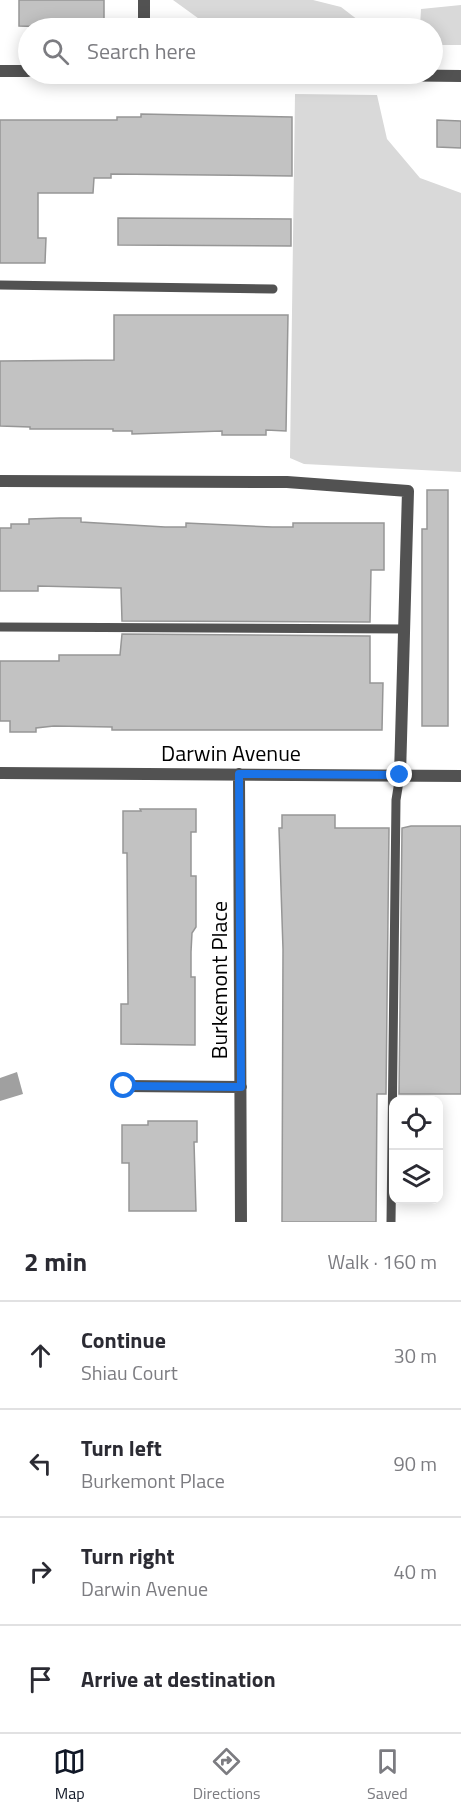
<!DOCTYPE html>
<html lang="en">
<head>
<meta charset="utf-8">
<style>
  :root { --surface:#fff; --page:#f2f2f3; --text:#2b2b33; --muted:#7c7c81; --line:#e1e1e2; --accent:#111827 }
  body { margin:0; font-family:"Titillium Web",sans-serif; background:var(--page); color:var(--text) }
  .controls { position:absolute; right:18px; bottom:18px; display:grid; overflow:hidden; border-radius:12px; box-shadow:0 3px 15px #0003 }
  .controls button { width:54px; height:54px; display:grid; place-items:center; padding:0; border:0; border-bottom:2px solid var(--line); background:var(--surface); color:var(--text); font:30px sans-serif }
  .stop { position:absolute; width:18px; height:18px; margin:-14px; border:4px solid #1a73e8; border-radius:50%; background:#fff }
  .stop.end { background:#1a73e8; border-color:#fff; box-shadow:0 2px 6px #0008 }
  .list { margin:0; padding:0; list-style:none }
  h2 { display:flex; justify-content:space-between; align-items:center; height:78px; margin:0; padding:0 24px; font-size:26px }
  h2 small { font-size:20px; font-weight:400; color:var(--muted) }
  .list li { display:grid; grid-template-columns:39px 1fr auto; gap:18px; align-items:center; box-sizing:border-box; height:108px; padding:0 24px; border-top:2px solid var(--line) }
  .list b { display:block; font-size:22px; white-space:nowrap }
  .list p { margin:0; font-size:20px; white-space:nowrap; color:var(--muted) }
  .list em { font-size:20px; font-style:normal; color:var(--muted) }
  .icon { flex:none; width:33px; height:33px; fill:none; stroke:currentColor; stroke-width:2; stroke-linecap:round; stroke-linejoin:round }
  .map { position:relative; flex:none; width:461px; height:1222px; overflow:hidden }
  .search { position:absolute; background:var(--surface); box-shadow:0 3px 15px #0003; left:18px; right:18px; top:18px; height:66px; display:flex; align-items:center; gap:15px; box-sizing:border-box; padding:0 21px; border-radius:33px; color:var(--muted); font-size:22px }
  .sheet { height:510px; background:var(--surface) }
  nav { display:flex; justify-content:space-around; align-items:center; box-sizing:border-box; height:84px; border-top:2px solid var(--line); background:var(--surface); font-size:16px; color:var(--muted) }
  nav a { display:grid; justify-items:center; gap:3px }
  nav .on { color:var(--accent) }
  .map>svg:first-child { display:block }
  .green { fill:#d9d9d9 }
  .water { fill:#a0a0a0 }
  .building { fill:#c2c2c2; stroke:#969696; stroke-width:1.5 }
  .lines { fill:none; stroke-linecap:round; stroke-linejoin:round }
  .lane { stroke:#525252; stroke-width:9 }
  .street { stroke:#525252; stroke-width:12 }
  .route { stroke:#1a73e8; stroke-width:8 }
  .labels { text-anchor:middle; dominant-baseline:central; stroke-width:4.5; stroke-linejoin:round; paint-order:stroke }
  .street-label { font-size:22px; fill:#000; stroke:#fff }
</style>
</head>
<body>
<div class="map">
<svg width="461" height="1222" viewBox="0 0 461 1222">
  <rect width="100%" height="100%" fill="#fff"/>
  <!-- green -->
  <path class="green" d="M173,0H313L341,7L358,20L339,28L202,21Z
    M461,5V45H433L432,28H420L421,9Z
    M295,94L377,95L387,139L420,178L461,193V472L304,464L290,458Z"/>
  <!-- water -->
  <path class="water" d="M17,1072L23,1094L0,1101V1078Z"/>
  <!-- building -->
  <path class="building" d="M19,0H104V23H87V28L19,26Z
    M141,114L292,117V176L111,174V178H94L93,193H38V238H46L45,263H0V120H117V117H141Z
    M437,120L461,121V148L437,147Z
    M118,218L291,219V246L118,245Z
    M114,315H288L286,431L266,430V435H222V431L132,434V431H113V429H30V427L0,426V361L114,360Z
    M427,490H448V726H422V529H427Z
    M60,518H81V522L165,527H186V523L272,527H293V523H384V570H371L370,622L122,621L121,588L38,586V591H0V528H11V524H29V519Z
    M122,634L370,636V683H383L382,730H112V727L54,726L36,728V732H10V721H0V661H59V655H120Z
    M140,809H196V832H191V876H196V927L192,933L191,952V977H195V1045L121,1044V1004H128L127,853H123V811H141Z
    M282,815H335V828H389L386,1094H377L376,1222H282L283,949L279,828H282Z
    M411,826H461V1094H399L402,828Z
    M148,1121H197V1142H194L196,1211H129V1163H122V1125H148Z"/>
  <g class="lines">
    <!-- lane -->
    <path class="lane" d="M0,285L273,289
      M0,627L405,629
      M391,1222L396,800L400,775"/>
    <!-- street -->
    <path class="street" d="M144,0V28
      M0,71H28
      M285,74L461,76
      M0,481L287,482L408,491L400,775
      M0,773L461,776
      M239,774L241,1222
      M124,1086L241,1087"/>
  </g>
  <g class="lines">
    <!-- route -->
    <path class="route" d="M124,1086L241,1087L239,774L400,775"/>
  </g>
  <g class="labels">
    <!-- street labels -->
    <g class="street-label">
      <text x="231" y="753">Darwin Avenue</text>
      <text transform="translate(219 980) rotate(-90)">Burkemont Place</text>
    </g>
  </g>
</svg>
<div class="controls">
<button><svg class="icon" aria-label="locate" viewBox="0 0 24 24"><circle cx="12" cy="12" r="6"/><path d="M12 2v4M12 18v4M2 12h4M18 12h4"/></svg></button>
<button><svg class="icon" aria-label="layers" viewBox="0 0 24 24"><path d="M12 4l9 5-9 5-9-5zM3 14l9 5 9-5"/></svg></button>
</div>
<div class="stop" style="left:124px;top:1086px"></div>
<div class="stop end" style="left:400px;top:775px"></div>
<div class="search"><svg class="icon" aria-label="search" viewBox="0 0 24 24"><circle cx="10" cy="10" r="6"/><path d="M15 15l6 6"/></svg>Search here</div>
</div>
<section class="sheet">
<h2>2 min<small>Walk · 160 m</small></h2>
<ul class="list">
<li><svg class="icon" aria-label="ahead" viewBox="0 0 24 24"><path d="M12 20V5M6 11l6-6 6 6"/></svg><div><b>Continue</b><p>Shiau Court</p></div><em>30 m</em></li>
<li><svg class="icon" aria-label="left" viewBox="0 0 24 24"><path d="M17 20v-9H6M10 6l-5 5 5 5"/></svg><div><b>Turn left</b><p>Burkemont Place</p></div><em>90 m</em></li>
<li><svg class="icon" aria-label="right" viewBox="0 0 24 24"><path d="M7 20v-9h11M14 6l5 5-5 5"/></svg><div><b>Turn right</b><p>Darwin Avenue</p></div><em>40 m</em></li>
<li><svg class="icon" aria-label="arrive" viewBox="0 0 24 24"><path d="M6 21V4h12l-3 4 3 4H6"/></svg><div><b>Arrive at destination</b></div></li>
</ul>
</section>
<nav>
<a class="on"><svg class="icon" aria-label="map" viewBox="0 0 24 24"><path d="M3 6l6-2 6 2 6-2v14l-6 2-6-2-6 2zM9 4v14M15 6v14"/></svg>Map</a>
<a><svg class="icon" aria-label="directions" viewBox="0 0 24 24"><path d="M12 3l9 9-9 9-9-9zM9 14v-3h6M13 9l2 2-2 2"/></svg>Directions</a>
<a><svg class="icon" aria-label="saved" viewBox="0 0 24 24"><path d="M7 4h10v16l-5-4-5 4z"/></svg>Saved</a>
</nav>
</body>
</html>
